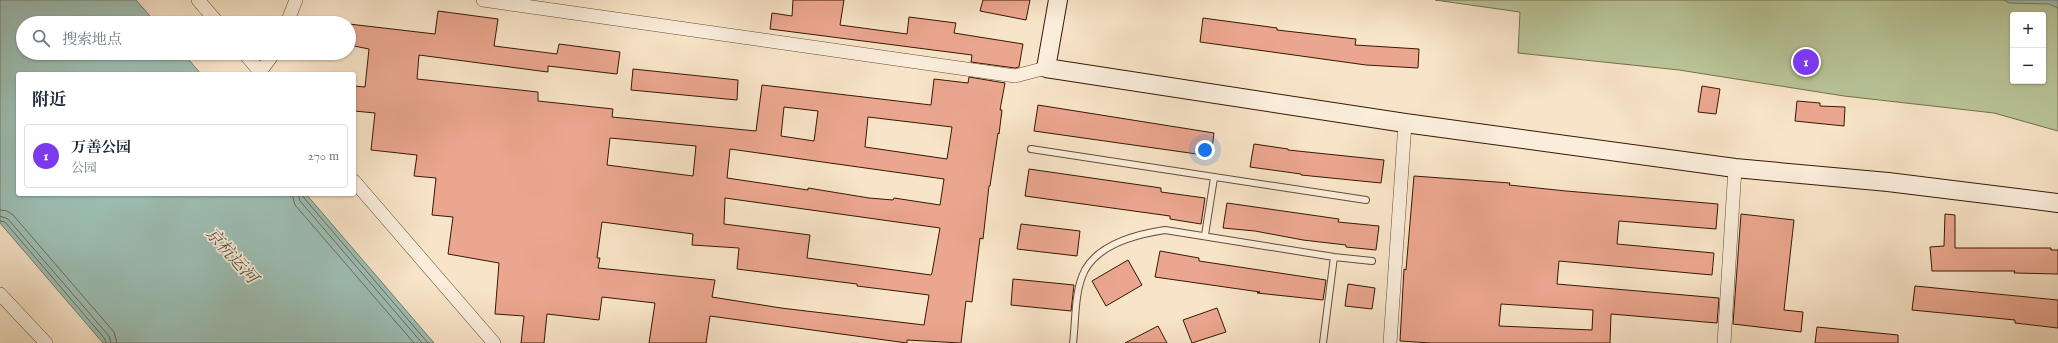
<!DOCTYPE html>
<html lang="zh">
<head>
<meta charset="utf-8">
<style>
  :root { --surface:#fff; --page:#f2f2f3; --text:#1f2937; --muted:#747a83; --line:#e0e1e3; --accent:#7c3aed }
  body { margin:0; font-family:"IM FELL English","Noto Serif SC",serif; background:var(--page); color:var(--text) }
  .controls { position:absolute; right:12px; top:12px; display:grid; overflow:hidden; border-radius:4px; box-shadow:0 1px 3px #0004 }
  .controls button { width:36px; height:36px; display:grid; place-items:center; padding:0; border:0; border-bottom:1px solid var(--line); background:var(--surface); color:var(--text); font:20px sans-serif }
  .you { position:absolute; left:1205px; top:150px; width:14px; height:14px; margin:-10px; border:3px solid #fff; border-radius:50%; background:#1a73e8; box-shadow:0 0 0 6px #1a73e833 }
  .badge { display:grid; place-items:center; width:26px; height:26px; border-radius:50%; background:var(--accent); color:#fff; font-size:13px; font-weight:700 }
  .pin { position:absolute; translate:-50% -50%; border:2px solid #fff; box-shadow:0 1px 4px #0006 }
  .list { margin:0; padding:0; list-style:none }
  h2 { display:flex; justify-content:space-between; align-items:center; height:52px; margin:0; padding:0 16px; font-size:17px }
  h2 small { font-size:13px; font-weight:400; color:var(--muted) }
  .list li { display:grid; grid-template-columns:26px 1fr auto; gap:12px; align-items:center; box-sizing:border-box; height:64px; margin:0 8px 8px; padding:0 8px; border:1px solid var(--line); border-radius:4px }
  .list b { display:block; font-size:15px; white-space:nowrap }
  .list p { margin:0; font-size:13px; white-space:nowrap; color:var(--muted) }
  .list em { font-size:13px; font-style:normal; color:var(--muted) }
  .icon { flex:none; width:22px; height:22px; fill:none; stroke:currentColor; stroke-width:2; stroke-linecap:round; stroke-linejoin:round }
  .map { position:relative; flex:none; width:2058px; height:343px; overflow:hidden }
  .search { position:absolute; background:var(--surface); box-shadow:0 1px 3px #0004; left:16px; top:16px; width:340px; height:44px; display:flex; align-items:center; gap:10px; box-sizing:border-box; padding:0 14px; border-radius:22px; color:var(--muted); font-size:15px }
  .panel { position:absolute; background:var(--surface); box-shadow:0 1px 3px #0004; left:16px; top:72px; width:340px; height:124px; border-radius:4px }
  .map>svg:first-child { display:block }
  .green { fill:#b9c599; stroke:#786f4e; fill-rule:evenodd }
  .water { fill:#9dbfb5; stroke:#747d6d }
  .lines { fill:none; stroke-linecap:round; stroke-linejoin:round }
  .shore { stroke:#6a6c5c; stroke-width:1 }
  .building { fill:#eba68f; stroke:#361902; fill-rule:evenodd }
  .lane-casing { stroke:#664c34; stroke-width:8 }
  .street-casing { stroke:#664c34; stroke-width:14 }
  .secondary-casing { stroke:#361902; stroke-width:20 }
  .lane { stroke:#faeddb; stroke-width:6 }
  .street { stroke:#faeddb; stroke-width:13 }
  .secondary { stroke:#faeddb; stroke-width:18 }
  .labels { text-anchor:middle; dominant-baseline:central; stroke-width:3.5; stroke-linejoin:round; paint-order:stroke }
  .water-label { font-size:17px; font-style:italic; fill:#5a5341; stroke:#faeddb }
</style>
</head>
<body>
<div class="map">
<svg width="2058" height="343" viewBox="0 0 2058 343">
  <rect width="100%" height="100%" fill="#f8e4c8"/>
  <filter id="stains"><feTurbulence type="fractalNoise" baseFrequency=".005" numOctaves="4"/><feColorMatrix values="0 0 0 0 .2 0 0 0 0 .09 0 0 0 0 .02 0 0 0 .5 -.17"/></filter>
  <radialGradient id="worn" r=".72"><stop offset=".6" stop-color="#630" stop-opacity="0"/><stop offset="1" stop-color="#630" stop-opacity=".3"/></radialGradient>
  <!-- green -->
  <path class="green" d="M1435,0H2058V131L1994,113L1844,96L1679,70L1518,53L1520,12ZM2013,15H2043V81H2013Z"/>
  <!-- water -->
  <path class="water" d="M0,0H136L156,23H23V53H183L201,74H18V194H306L434,343H103L0,223Z
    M2004,0H2058V8L2049,4L2009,3Z"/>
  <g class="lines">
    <!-- shore -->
    <path class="shore" d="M292,194L295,205L414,343
      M298,194L300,201L422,343
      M303,194L304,198L428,343
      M0,210L7,211L13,215L114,332L117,343
      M0,216L8,219L109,336L111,343
      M0,221L5,222L105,339L106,343"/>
  </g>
  <!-- building -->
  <path class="building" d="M793,0H844L840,25L907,34L909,17L956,23L954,33L1023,44L1019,67L1015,68L971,62L972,55L770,29L772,13L792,16Z
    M983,0H1030L1026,20L980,11Z
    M438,11L498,19L494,46L557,54L559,44L620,52L617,74L548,66V72L540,71L419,55L417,79L538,92V101L613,109L612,117L756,131L762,85L931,105L934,79L968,83L969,77L1005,83L1000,110H1002L999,134L998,133L990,186H989L983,239L980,238L972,302L966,301L961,343L907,340V343L710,316L706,343H649L655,303L602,297L599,320L547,314L544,343H521L524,316L495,314L499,263L448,254L453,217L432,215L436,178L414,176L417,155L371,150L375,113L354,111V86L365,87L369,49L349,45V24L435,34ZM784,107L818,111L814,141L781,136ZM868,117L952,127L947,159L865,147ZM610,138L696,146L693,176L607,165ZM730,149L944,179L940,205L894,198L893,200L869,198L808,188V190L727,178ZM725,198L940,228L932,273L931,275L807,258L810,235L724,224ZM602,222L693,234L692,245L739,248L737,269L857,284V286L929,295L924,325L781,308L712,297L715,280L598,268L600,258H597Z
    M1203,18L1277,28V30L1356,39L1355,45L1419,49L1418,68L1366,65L1200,42Z
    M633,69L738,80L737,100L631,90Z
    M1702,86L1720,89L1716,114L1698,112Z
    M1797,101L1820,103V106L1845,107L1844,126L1795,121Z
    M1038,105L1214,133L1211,156L1034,131Z
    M1254,144L1288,149V150L1384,160L1381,183L1301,175V174L1250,167Z
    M1029,169L1161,188V192L1205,198L1201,224L1170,219V216L1025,196Z
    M1414,176L1510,183L1509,185L1566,191L1718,204L1716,229L1619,221L1617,244L1714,253L1712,275L1559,261L1557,284L1719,298L1717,323L1611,314L1610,343H1431L1400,341L1404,269L1406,270ZM1501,304L1593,310L1592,330L1499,326Z
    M1227,203L1339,219L1338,222L1379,226L1376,250L1346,247V245L1303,240L1255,231L1223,228Z
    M1741,214L1794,220L1784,310L1803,312L1801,332L1733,324Z
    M1945,214L1955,215V248H2051V250H2058V274L2014,273L2015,271H1932L1930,247L1944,246Z
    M1021,224L1080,231L1077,256L1017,249Z
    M1160,251L1199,258V261L1326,280L1323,300L1257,293L1260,292L1155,277Z
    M1128,260L1142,285L1106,306L1092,281Z
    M1013,279L1074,285L1071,311L1011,305Z
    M1348,284L1375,288L1372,309L1345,306Z
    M1915,286L2058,300V328L2015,323V320L1912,310Z
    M1217,308L1226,332L1192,343L1183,320Z
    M1158,326L1167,343H1125Z
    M1817,327L1898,335V343H1815Z"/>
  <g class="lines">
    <!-- lane casing -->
    <g class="lane-casing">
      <path id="lane" d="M1031,149L1366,200
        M1205,235L1214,178
        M1073,343C1076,320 1074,291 1085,270C1100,243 1138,234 1165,230L1334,257
        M1323,343L1334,257L1372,261"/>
    </g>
    <!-- street casing -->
    <g class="street-casing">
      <path id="street" d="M198,0L218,23
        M483,0L1015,76L1046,68
        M287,23L296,0
        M244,53L262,74
        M260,72L274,53
        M354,181L494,343
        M0,294L46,343
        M1390,343L1405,123
        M1724,343L1735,168"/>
    </g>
    <!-- secondary casing -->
    <g class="secondary-casing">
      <path id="secondary" d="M1058,0L1046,68L1405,123L1735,168L1888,182L2058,203"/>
    </g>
    <!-- lane -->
    <use href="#lane" class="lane"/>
    <!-- street -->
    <use href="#street" class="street"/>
    <!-- secondary -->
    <use href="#secondary" class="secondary"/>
  </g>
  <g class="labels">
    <!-- water labels -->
    <g class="water-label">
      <text transform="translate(231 256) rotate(48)">京杭运河</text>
    </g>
  </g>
  <rect width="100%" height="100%" filter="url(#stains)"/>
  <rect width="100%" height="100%" fill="url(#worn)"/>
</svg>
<div class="controls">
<button>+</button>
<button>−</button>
</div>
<div class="you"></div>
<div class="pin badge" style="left:1806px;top:62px">1</div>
<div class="search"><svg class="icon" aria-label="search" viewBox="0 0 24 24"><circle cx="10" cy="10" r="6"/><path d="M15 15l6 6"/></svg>搜索地点</div>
<section class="panel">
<h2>附近<small></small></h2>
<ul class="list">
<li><span class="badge">1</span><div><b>万善公园</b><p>公园</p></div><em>270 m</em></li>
</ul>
</section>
</div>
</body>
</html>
